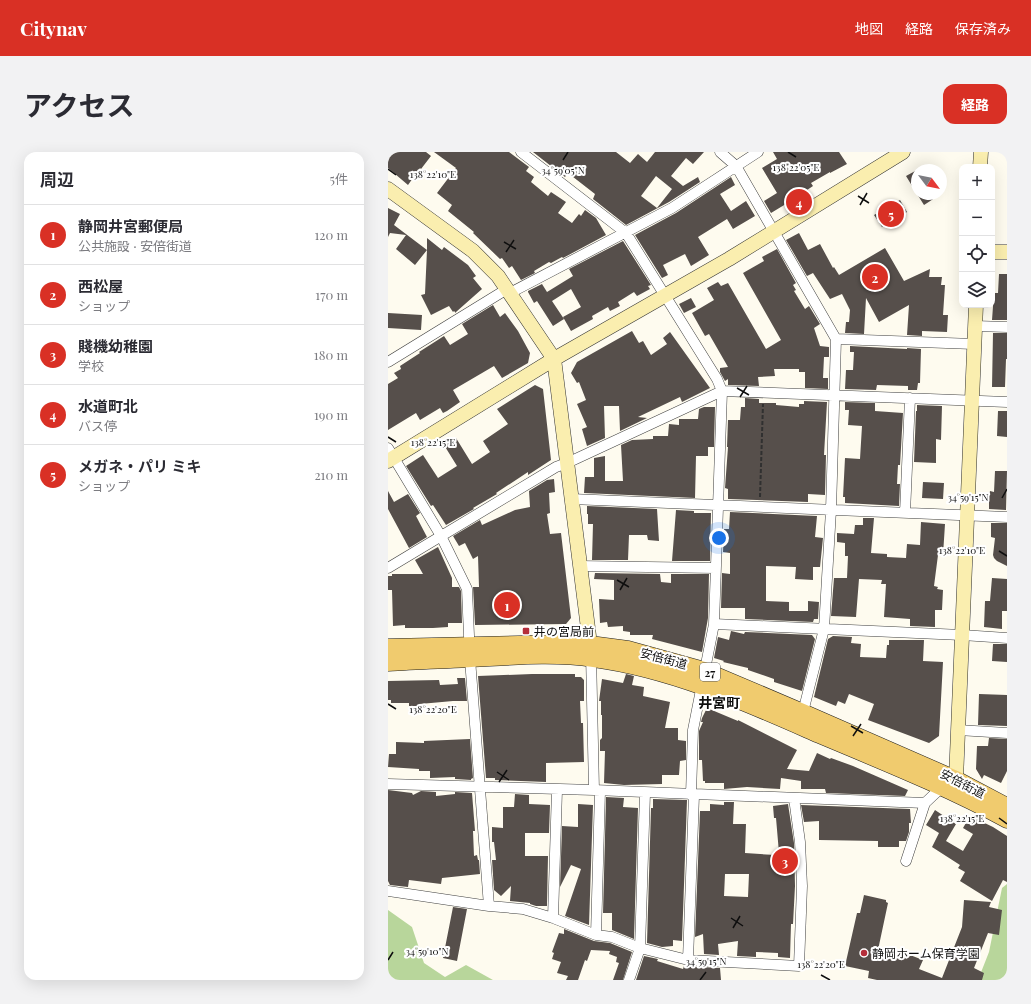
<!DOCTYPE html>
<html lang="ja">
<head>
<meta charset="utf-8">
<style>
  :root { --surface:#fff; --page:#f2f2f3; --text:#2b2b33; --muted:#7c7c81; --line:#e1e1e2; --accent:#d93025 }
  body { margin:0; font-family:"Playfair Display","Noto Sans JP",serif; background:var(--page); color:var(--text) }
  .controls { position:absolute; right:12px; top:12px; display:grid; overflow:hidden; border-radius:8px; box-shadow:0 4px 16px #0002 }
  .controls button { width:36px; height:36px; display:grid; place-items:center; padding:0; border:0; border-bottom:1px solid var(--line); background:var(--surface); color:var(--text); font:20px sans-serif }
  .compass { position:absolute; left:523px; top:12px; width:36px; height:36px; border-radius:50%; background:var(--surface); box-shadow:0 4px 16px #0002; rotate:122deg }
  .you { position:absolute; left:331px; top:386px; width:14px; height:14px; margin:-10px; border:3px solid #fff; border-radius:50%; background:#1a73e8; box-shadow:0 0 0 6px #1a73e833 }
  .badge { display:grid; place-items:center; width:26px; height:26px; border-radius:50%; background:var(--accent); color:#fff; font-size:13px; font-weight:700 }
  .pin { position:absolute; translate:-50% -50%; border:2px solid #fff; box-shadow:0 1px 4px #0006 }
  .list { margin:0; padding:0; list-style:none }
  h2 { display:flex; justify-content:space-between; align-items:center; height:52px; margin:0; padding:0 16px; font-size:17px }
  h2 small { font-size:13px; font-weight:400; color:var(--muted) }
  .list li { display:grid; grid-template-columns:26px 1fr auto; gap:12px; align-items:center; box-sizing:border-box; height:60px; padding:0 16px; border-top:1px solid var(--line) }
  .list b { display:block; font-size:15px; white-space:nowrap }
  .list p { margin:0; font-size:13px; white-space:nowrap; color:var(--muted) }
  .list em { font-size:13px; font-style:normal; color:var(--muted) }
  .icon { flex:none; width:22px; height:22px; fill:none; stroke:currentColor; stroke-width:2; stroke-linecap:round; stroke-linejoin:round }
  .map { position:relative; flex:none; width:619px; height:828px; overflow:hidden; border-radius:12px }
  header { display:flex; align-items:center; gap:24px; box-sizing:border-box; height:56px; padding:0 20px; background:var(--accent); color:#fff }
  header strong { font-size:19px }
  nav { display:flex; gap:22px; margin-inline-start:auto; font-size:14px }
  .intro { display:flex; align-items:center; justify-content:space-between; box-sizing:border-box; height:96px; padding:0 24px }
  h1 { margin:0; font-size:28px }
  .button { padding:10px 18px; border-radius:12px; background:var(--accent); color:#fff; font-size:14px; font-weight:700 }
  main { display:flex; gap:24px; padding:0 24px }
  aside { flex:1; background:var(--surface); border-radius:12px; box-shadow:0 4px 16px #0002 }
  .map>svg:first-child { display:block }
  .forest { fill:#b8d69b }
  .building { fill:#564f4b; fill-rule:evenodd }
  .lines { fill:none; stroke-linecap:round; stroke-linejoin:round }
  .street-casing { stroke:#414141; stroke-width:11 }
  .secondary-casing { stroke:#303030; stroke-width:15 }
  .primary-casing { stroke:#1f1f1f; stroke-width:17 }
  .path { stroke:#303030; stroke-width:2; stroke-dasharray:4 2; stroke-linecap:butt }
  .street { stroke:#fff; stroke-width:10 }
  .secondary { stroke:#faeeaf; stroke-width:14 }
  .primary { stroke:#f0cb6e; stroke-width:16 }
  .ticks { fill:none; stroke:#0e0e0e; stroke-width:1.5 }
  .poi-dot { fill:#b52e3a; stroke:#fff; stroke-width:1.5 }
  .labels { text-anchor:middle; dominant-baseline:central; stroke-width:4; stroke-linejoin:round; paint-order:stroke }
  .shield { fill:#fff; stroke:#565656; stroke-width:1 }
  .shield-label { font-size:11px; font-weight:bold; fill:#0e0e0e }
  .poi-label { font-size:12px; fill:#0e0e0e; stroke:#fff; text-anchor:start }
  .street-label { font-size:12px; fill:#0e0e0e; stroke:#fff }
  .quarter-label { font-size:14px; font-weight:bold; fill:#0e0e0e; stroke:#fff }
  .ticks-label { font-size:10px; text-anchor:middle; fill:#0e0e0e; stroke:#fff; stroke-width:4; stroke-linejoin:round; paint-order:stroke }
</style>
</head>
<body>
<header>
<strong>Citynav</strong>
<nav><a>地図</a><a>経路</a><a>保存済み</a></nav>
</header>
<div class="intro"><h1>アクセス</h1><a class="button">経路</a></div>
<main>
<aside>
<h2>周辺<small>5件</small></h2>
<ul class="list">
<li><span class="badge">1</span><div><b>静岡井宮郵便局</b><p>公共施設 · 安倍街道</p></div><em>120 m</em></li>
<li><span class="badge">2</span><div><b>西松屋</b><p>ショップ</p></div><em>170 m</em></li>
<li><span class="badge">3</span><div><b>賤機幼稚園</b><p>学校</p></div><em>180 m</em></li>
<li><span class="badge">4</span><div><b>水道町北</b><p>バス停</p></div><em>190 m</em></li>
<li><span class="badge">5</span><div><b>メガネ・パリ ミキ</b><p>ショップ</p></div><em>210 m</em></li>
</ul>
</aside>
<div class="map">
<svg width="619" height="828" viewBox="0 0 619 828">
  <rect width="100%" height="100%" fill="#fefbef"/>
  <!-- forest -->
  <path class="forest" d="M619,732V828H590L601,800L614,736Z
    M0,758L24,775L36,811L57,825L78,813L105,828H0Z"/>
  <!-- building -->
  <path class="building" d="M3,0H38L43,4L33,17L32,16L20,33L0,16V5Z
    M46,0H121L141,15L138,19L146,25L143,30L160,44L163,40L178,50L170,61L184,71L191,62L193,64L197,58L208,66L218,83L175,106L174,105L163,111L161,110L146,119L147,121L133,128L124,114L121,116L114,106L112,107L85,81L86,80L60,59L64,53L49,41L68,16Z
    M145,0H228L242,11L250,2L259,10L267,0H316L305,12L298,6L283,24L295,34L310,25L312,30L281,50L238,73L205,47L207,42L180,21L177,25ZM268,24L284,37L269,56L253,44Z
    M385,0H451L459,12L442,21V20L423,31L425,34L416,40V41L383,61L376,49L389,41L374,16L389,7Z
    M529,18V42L518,24Z
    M343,25L347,33L332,42L343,59L358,49L367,64L345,77L339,67L310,85L321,103L303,114L297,102L275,113L280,123L274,126L247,83L288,61Z
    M529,42H553L536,53Z
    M512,48L519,60L494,75L486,63Z
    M0,56L12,62L6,73L39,98V86L54,98L56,95L80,113L88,124L85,126L94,137L68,160V161L66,159L65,160L61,154L43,163L33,143L37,142L39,98L27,113L8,97L18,83L2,81L0,85Z
    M411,81L420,98L432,92L445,116L446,115L451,123L497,96L516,129L542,117L541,125H554L553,133H557L555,163H560L559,180L534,179V184L519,183L521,153L491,170L478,146L476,182L457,181L458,170H461L462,158L454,142L442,147L425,121L419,124L398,88Z
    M235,89L263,133L260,134L262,137L249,144L246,140L230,150L232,154L222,159L220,155L204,164L205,167L183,179L175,165L193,155L183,137L164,149L176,167L165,174L149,149L146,151L140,140V139L154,132L159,140L185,124L181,117Z
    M389,97L408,131L405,133L408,138L406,139L417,157L421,154L432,172L426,176L432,194L441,195V205H436L435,226H440V237L417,236V220H411V217H386L387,224L370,225L371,234L340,233V227L337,229L332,220V216L340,215L321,182L317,184L304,161L326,148L319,136L330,130L333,134L340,131L378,197L393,188L355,121L376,109L374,105Z
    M611,122H619V168H604L606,141H610Z
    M303,146L308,155L296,161L291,152Z
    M105,153L112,165L117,161L130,179L142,201L140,211L114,226L106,214L65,238L72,250L59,259L55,261L52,256L32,268L28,261L0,278V232L10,226L6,221L13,217L12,214L32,201L31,200L56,184L62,193L80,182L74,172Z
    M0,161L34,163L33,178L0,176Z
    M244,179L251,191L255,189L263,203L279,192L275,186L282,180L322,236L294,250L292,245L250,265L259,266L232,279L231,254H216L217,286L199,294L194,277L199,275L189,252L198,248L191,230L189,231L183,221L189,210Z
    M605,181H619V207H618L617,235H604Z
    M462,194L519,197V196L533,197L532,231H530L529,238H520V234L489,233L488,238L457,237L458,218H465L466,200H462Z
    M147,233L155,237L163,308L140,323V320L108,341L109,342L85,356L86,357L58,373L45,353L43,354L18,314L35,303L50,326L69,314L56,293L68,286L84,312L102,300L95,289L120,272L109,257Z
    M357,246L371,247V251H388V253L411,255V252H416V249L439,250L436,303H438L437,343L420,342V350L340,347V337L337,336L340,295H339L340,268H352L353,255H357Z
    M457,250L487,251V259L515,261L512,313H510L509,332H512L511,354L457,351V345H455L457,306L472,307L474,274L460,273L461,258H457Z
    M529,253L554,254L553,288L548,287V311L526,310L528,259H529Z
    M316,255H327L326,295H320V304H308L307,346L196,341L197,325H206V306L217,304V329H235L233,293L244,288L265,287V284H280L281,272L291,273V267H310L311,257Z
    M610,259H619V285L609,284Z
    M607,319H619L618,358L601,357V344L602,339L606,340Z
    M166,327L167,340L161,341L162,361L159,362L162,382L173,381L183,466L178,472L87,473L85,435H91L90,404L85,407L77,391L71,394L65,384L92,368L94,373L127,358L142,355L141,339L159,328Z
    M535,330L556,331L555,347L534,346Z
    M0,339L6,350L20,342L32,361L28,364L39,385L21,396L0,357Z
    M199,354L269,357L271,389L260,388L259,383H241L240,408H204L205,372H200V362H199Z
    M288,358L306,359V361H323L322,409H284Z
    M342,360L429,364L427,385L435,386L432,415H425V428L407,427L408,415L378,414V449L401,450V459H420V449L431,450L430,467H426L425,470L357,467V456H333L334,421L342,422V401L335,400L336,377H341Z
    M475,366H486L483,401L499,402V405L518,406L519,392L532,393L533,370L557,372L555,403H550L546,434L550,435L549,437L555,438L554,458H547V475L522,474V467L496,465L498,432H493L494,428L471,427L468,465L443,464L446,426H459L460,404H457V391L449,390V381L466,382L467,373H475Z
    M603,371H619V414L609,409L606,406L605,403L607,386L603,385Z
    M50,395L64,426V435H71L73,439L74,471H60V475L45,476H17V473L5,474L4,438H0V424H4V422H35L27,408Z
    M207,421L272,422L273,430L283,431V422H321L320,466L314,500L264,487L265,483H242V480L235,479V474L220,475L219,470L212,471L211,447L226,448V428L206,427Z
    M604,426L619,427V459H614V477L596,475L597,449H602Z
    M343,479L356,482L357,480L424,483L427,487L414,539L386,530V527L360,518V516L335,510L336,509L326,506L330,485L341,488Z
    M445,484L464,485L463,491L473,492L472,505L498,506L499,493H501V488H536L535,509L555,510L551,584L541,591L480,568L486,552L461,542L457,552L450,549L448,554L426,545L440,487Z
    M605,492H619V510L604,509Z
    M144,522H187V525H193L196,528V549H192L193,571H195L196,610L158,611V630L107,628V626H98L90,524Z
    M238,522L246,524L244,533L256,535L255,544L282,550L277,576H290V588L298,589V608L292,609L291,623H274V632L236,633L216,631L217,599H212V588L214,586V563H213V549H211L214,527L235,531Z
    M69,526H77L79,549H65L43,551L31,552L32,554H21V551H3V548H0V529L51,528L52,533L70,532Z
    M591,542L619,543V574L590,573Z
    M319,556L350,569V568L409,598L399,617L421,619L429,601L442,607L443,606L465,614L520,638L517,644L438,641L437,637H413V629L393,626L392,637L359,635L336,637V631H317V629H315L314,608H311V579L315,570H313L314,566Z
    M601,586L619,587V619L613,631L596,623L594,627L588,617L589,594H600Z
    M82,587L85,626L83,627V628L67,627V625L42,626V619H31V617L0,615L1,602H8V590L36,591V589Z
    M0,638L24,641L25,643L33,639L48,640V644L67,642V640L84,641L87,679H85L86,704L89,703L90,708H91L92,722L54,726L53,732L21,728L20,735L2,733L0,729Z
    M127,642L141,643V652L162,653L161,681H137V704H160L159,754H148L142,752V751L122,749L123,734L113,744L106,738L104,708H108L106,690H104V675L115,676V655H126Z
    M218,645L236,646L235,655L250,656L246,787L224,778V761H215Z
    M265,647L299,648L294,789L285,788V794L274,795L259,791L263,656H265Z
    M336,650H346L345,672H358L357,701L387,703L386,701H391L388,666H386L385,654L400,652L406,691L407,734L405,772H403L402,806L390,805V801L368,800V805L349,804L350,789L330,792L331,803L316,802L315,782L307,785L312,659H322V652L336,653ZM337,722H361L360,745L336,744Z
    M190,652L205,653L201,773L177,764L193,717L183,713L172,735L174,674L190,675Z
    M413,653L522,657L523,671H521V680L518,689H511V695H490V689L431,688V669L416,670Z
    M547,658L568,672L558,689L575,699L585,682L575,676L582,664L605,675L619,684V730L615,728L604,749L572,729L577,720L570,716L572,713L544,695L551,681L538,673Z
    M476,743L498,748V750L500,751L490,798L507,803L509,798L535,808L531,817L554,826L574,775L576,748L603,750L601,755L614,758L611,783L600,781L586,816L596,821L594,828H489L480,826L481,819L457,814L469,761H472Z
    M65,755L79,757L69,809L55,806Z
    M176,777L206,789L222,791L244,800L235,828H225L231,811L228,810L229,805L221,802L222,799L203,798L199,809L197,808L190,828H178L180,824L169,821L173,810L164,807L166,801L164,800L171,781L176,782Z
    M256,804L270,807L269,809L295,817L296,814L332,816L333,828H248Z"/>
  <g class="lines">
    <!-- street casing -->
    <g class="street-casing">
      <path id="street" d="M133,0L238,81L329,227L334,239L326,472L305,578L303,643
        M332,0L348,14L448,187L443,358L436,477L415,560
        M122,141L284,56L370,0
        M587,174L619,175
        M448,187L586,192
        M0,210L119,137
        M0,296L53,384L79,437L82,507L101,754
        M183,347L619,365
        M517,361L522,246
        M191,414L327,416
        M0,416L168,315L179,311L334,239L619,250
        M326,472L574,483L619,486
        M203,502L206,638
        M570,578L619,581
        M0,632L206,638L537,651L554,635L558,633
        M518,709L537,651
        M0,739L101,754L135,757L165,766L208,783L224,785L252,796L300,808L411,814L414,734L412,690L406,646
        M165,766L169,638
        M208,783L212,639
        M300,808L306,643
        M241,828L252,796L257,641"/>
    </g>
    <!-- secondary casing -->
    <g class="secondary-casing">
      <path id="secondary" d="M592,15L593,0
        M0,37L85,99L110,124L166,207L202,492
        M604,100H619
        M0,309L166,207L341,107L515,0
        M568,627L588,153"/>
    </g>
    <!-- primary casing -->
    <g class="primary-casing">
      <path id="primary" d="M0,495L173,491L202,492L240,497L316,518L415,560L568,627L619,654
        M0,511C34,509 68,508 101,506C136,504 172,502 206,507C286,518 358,551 431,583C495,610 558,635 619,668"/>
    </g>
    <!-- path -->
    <path class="path" d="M372,345L375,252"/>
    <!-- street -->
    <use href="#street" class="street"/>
    <!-- secondary -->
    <use href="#secondary" class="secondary"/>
    <!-- primary -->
    <use href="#primary" class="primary"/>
  </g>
  <!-- ticks -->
  <path class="ticks" d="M400,0L408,5M175,8L180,0M0,17L8,23M470,44L481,51M472,53L479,41M116,90L128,97M118,100L126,88M349,236L361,243M352,245L359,234M0,285L8,290M614,346L619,337M611,399L619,404M229,428L241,435M232,438L239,426M0,552L8,557M463,574L475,581M465,584L473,572M109,620L121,628M111,630L119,618M611,666L619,672M343,766L355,774M345,776L352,764M0,808L5,800M433,823L442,828M312,828L318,820"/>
  <!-- markers -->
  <g class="poi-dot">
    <rect x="134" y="475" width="8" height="8" rx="2"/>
    <circle cx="476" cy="801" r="4"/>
  </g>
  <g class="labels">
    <!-- shield labels -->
    <rect class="shield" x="312" y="511" width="20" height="18" rx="3"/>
    <g class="shield-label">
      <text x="322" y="520">27</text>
    </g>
    <!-- poi labels -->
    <g class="poi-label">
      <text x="146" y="479">井の宮局前</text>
      <text x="484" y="801">静岡ホーム保育学園</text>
    </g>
    <!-- street labels -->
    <g class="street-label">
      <text transform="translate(276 506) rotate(15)">安倍街道</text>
      <text transform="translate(575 631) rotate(27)">安倍街道</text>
    </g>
    <!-- quarter labels -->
    <g class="quarter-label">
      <text x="331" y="550">井宮町</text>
    </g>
  </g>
  <g class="ticks-label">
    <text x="408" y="19">138°22'05"E</text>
    <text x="175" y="22">34°59'05"N</text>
    <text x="45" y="26">138°22'10"E</text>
    <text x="45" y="294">138°22'15"E</text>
    <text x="580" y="349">34°59'15"N</text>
    <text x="574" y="402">138°22'10"E</text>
    <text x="45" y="561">138°22'20"E</text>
    <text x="574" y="670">138°22'15"E</text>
    <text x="39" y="803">34°59'10"N</text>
    <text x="318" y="813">34°59'15"N</text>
    <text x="433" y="816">138°22'20"E</text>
  </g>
</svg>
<div class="controls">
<button>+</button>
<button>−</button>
<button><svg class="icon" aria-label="locate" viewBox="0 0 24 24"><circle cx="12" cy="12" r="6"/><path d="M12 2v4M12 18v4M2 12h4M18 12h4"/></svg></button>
<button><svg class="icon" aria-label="layers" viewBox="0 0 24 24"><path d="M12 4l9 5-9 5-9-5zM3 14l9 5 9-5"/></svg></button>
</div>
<svg class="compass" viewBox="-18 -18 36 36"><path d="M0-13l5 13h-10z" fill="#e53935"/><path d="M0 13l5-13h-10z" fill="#7c7c81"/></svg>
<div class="you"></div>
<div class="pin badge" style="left:119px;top:453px">1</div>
<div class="pin badge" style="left:487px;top:125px">2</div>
<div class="pin badge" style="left:397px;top:709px">3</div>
<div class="pin badge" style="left:411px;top:50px">4</div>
<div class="pin badge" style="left:503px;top:62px">5</div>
</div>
</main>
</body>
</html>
